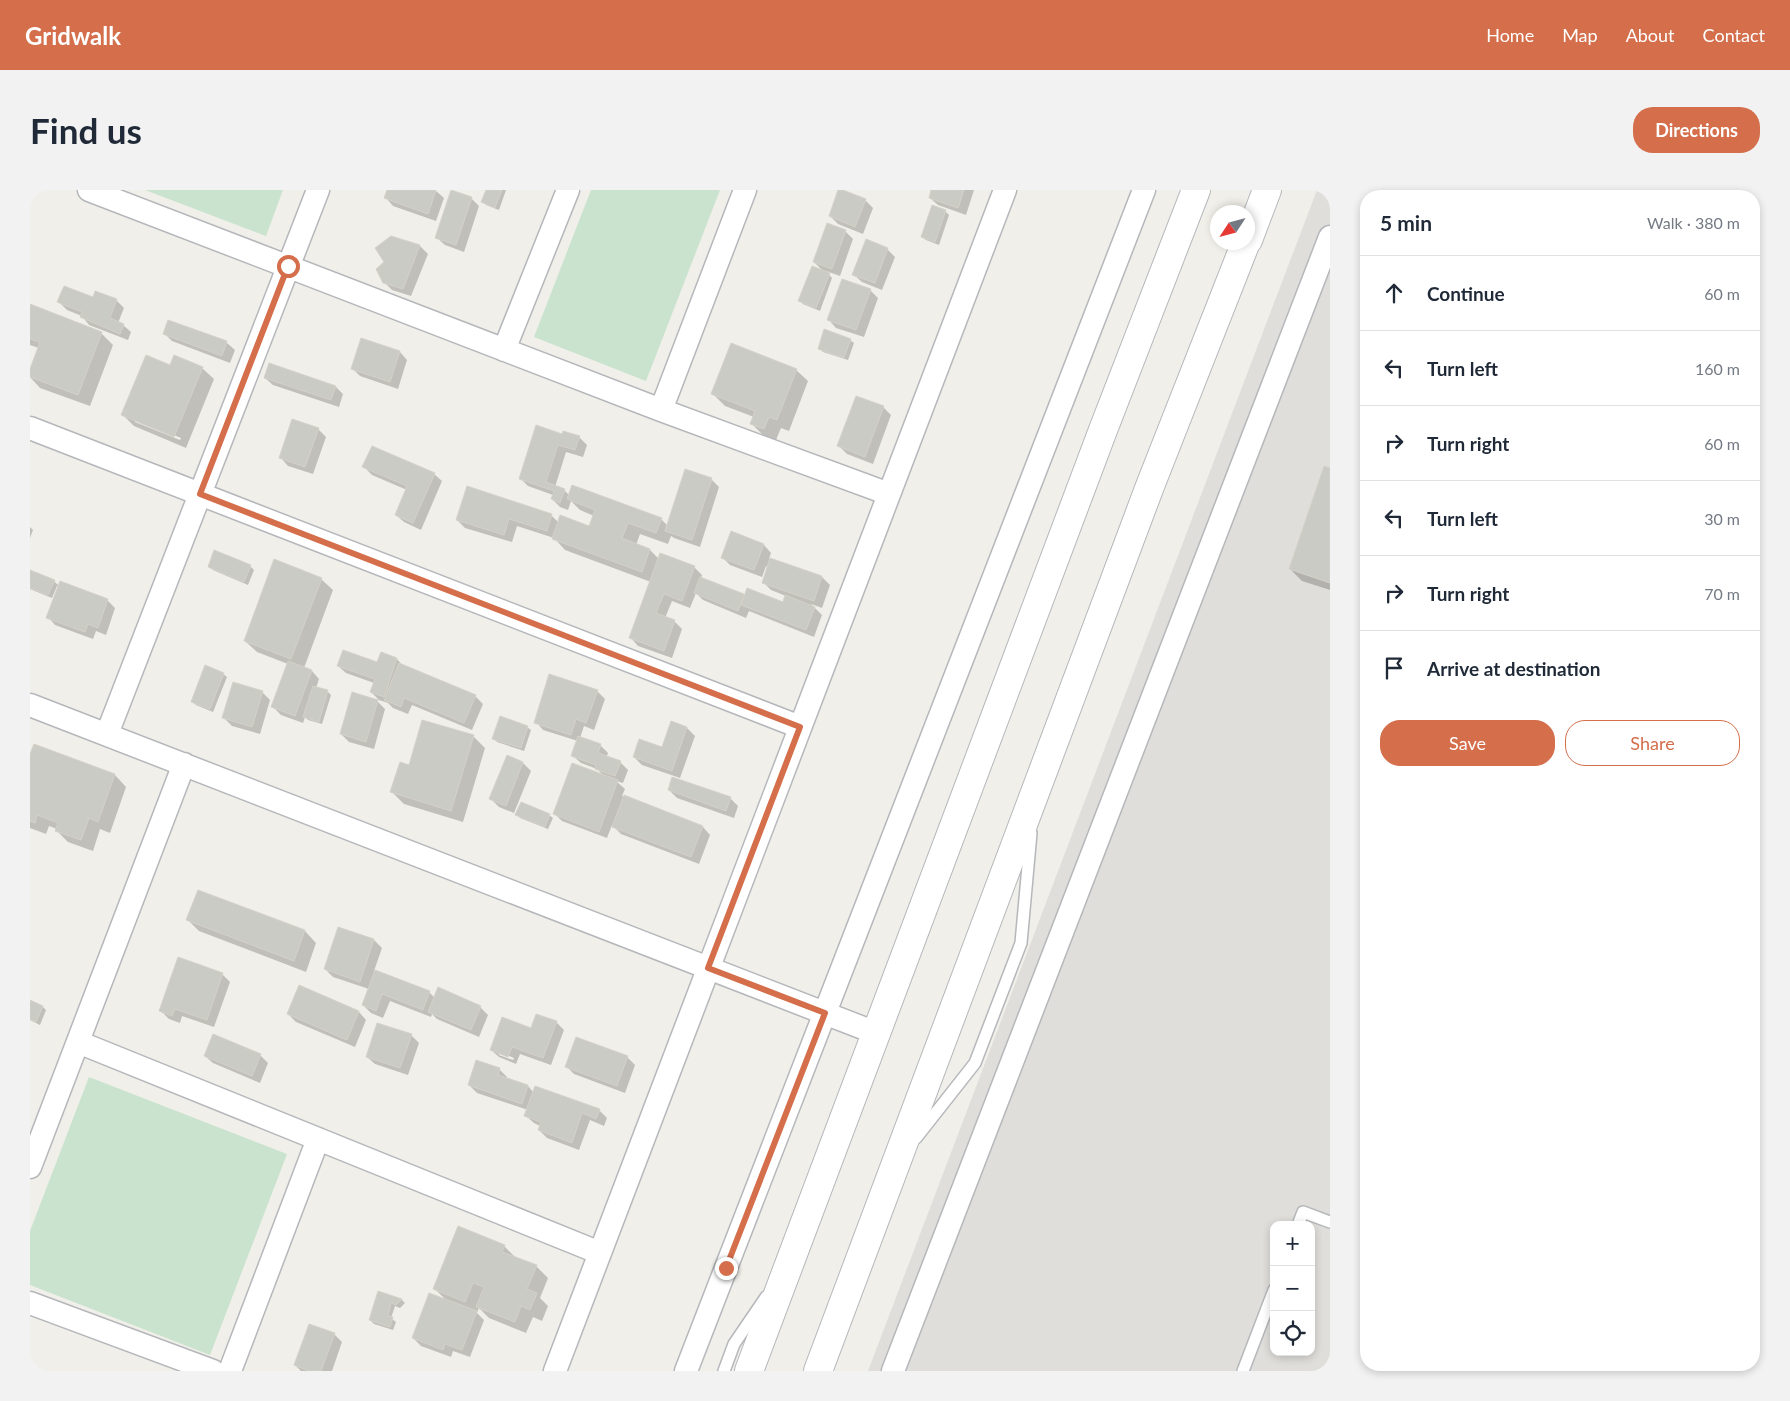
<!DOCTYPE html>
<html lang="en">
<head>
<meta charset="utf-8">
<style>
  :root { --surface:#fff; --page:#f2f2f3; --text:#1f2937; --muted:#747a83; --line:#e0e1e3; --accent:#d46e4b }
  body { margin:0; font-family:Lato,sans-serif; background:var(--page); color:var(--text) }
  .controls { position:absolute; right:15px; bottom:15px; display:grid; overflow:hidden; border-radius:10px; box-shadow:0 2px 8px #0003 }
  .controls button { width:45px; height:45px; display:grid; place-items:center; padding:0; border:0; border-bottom:1px solid var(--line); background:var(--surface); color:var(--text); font:25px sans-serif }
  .compass { position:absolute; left:1180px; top:15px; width:45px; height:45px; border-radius:50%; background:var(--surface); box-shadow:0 2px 8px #0003; rotate:234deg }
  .stop { position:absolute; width:15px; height:15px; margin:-11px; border:4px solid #d46e4b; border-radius:50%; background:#fff }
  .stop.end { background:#d46e4b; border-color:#fff; box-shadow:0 1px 5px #0008 }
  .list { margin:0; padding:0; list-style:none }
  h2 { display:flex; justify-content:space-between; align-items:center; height:65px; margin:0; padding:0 20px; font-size:21px }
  h2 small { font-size:16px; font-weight:400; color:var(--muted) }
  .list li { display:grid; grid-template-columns:32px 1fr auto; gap:15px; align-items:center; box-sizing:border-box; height:75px; padding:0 20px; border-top:1px solid var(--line) }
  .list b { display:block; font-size:19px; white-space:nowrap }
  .list em { font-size:16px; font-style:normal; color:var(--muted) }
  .actions { display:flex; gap:10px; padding:15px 20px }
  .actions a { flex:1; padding:11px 0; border:1px solid var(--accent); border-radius:20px; text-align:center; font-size:18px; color:var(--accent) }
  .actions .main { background:var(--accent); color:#fff }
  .icon { flex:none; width:28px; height:28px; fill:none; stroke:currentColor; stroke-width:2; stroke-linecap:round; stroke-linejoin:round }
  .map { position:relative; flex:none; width:1300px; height:1181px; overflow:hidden; border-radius:20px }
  header { display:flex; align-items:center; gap:30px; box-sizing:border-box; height:70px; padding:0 25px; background:var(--accent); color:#fff }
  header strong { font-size:24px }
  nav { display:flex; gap:28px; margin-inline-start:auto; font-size:18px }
  .intro { display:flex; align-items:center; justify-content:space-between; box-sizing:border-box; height:120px; padding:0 30px }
  h1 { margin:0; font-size:35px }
  .button { padding:12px 22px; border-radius:20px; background:var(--accent); color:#fff; font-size:18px; font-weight:700 }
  main { display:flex; gap:30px; padding:0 30px }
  aside { flex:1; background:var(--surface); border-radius:20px; box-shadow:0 2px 8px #0003 }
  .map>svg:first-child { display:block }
  .industrial { fill:#dfdeda; fill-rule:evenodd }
  .green { fill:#c9e3ce }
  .shadow { fill:#0003; fill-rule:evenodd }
  .building { fill:#cbcbc5; stroke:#d4d2c8 }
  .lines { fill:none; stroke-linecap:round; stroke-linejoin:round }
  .service-casing { stroke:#b5b7bb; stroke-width:14 }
  .minor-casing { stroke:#b5b7bb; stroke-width:25 }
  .tertiary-casing { stroke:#b5b7bb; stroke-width:30 }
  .service { stroke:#fff; stroke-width:11 }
  .minor { stroke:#fff; stroke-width:22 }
  .tertiary { stroke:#fff; stroke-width:28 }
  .route { stroke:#d46e4b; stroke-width:6 }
</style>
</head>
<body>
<header>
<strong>Gridwalk</strong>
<nav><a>Home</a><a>Map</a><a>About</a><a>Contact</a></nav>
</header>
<div class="intro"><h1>Find us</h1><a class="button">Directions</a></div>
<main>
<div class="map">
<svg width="1300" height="1181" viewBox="0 0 1300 1181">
  <rect width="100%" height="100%" fill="#f0efe9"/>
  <!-- industrial -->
  <path class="industrial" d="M1287,0H1300V1181H838ZM1244,1035H1281V1162H1244Z"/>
  <!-- green -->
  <path class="green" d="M115,0H253L236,46Z
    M561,0H690L616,191L504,147Z
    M59,887L257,964L180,1165L0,1095V1041Z"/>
  <!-- shadow -->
  <path class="shadow" d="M358,0L406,1L414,8L406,31L363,16L356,8Z
    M457,0H476L469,20L456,15L453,12Z
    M903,0H944L936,25L908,15L900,8Z
    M441,8L449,16L434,62L415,55L407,48Z
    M835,10L843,18L833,44L808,34L800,26Z
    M915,21L919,25L909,55L896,50L892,47Z
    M815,41L823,49L810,86L796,81L802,88L790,121L773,114L770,111L795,83L784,72Z
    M362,48L390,56L398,64L381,106L362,100L354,92L356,72Z
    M857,59L865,67L852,100L832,92L824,85Z
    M840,100L848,108L834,147L806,138L799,130Z
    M63,109L86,110L94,118L88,133L93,135L101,142L98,150L59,135L52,126L37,120L29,112Z
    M0,116L71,143L83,155L60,216L10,198L0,187V182L9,158L0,155Z
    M139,131L197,153L205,160L200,173L142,151L134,143Z
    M820,150L824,153L818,170L793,162L789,158Z
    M370,162L377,170L368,199L330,186L322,178Z
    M140,176L172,178L184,189L156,258L104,236L93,225ZM105,229L151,248L150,250L105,232Z
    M766,180L778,191L759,241L751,238L746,250L733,245L721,233L724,227L695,216L683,204Z
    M235,188L306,197L313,204L309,217L243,195Z
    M853,217L861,225L843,274L817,264L809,256Z
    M288,239L296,247L283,284L258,276L251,268Z
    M533,246L549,247L557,255L553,267L536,262L525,297L534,300L539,305L631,329L638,336L681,289L689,297L670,357L644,348L641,346L638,354L610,344L606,355L620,360L629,369L664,377L672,385L671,388L716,406L754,413L756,406L741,400L733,392L738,377L736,376L732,387L700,375L692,367L734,355L741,363L739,369L792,387L800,395L792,418L781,414L792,425L784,447L719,421L716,428L673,410L666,403L660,418L642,411L635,428L644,431L652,439L642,468L608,456L601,448L621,392L535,360L524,348L487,336L482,352L435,338L427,330L521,325L529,333L560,337L564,326L550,320L541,311L538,320L530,317L522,309L523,305L498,296L490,288Z
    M334,277L404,284L412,291L391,340L374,332L366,325L377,300L342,285Z
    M1300,279V400L1272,391L1260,379Z
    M0,337L3,340L0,348Z
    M179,376H220L224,380L218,395L183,380Z
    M0,381L24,391L29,396L77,410L85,418L76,445L66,441L63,449L25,435L18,427L29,396H27L22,408L0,399Z
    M291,389L303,400L274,478L282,481L289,489L286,498L298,502L301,505L292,534L278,530L275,527L273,533L251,525L243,517L258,474L227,462L215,451Z
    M351,464L367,469L374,477L445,506L453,514L442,540L382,515L378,524L363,518L358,513L349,510L341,502L344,493L316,483L308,476L348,474Z
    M193,484L197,487L183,522L166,515L162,511Z
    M567,501L575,509L564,540L554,536L550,548L570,555L578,563L576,568L590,572L598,580L593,593L586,591L595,599L592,606L673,637L680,645L669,674L591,644L582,635L577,648L532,631L525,624L575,587L567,579L551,573L543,566L548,551L513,540L506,532Z
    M232,502L240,510L230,544L202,536L194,528Z
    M347,511L355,519L344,559L319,552L311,544Z
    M642,533L657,538L665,546L650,588L612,575L604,567L633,558Z
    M497,537L501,540L494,561L467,552L464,548Z
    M443,546L455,558L433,632L374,614L362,602L380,576Z
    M4,556L85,585L96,597L80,643L70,639L63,661L38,652L27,641V639L19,636L16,644L0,638V568Z
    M493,573L501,581L484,623L469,617L461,609Z
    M639,600L700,608L708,616L704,628L647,608Z
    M487,624L519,625L523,628L518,639L490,628Z
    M168,701L275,741L286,753L276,782L169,741L158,730Z
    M309,738L344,750L352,758L344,781L399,802L405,808L450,817L458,825L449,847L407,829L402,824L401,827L360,811L353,828L341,823L333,815L339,799L303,787L295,779Z
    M192,784L200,792L184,837L152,826L150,833L139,829L131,821Z
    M0,811L13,817L16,820L10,835L0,830Z
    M329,822L336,830L325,857L266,832L258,824Z
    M526,832L534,840L521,875L490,864L486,874L469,867L461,860ZM469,862L484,868L483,870L469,865Z
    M381,845L389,853L378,885L345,874L337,867Z
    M230,865L238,873L230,893L183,873L175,866Z
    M597,867L605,875L595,903L544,884L536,876Z
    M469,879L477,887L476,889L498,896L504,903L569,920L577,928L574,936L560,930L549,960L517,948L509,940L510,936L504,933L496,926L498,920L447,903L439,895Z
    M474,1056L486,1068L506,1076L518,1088L510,1108L518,1116L512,1131L503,1127L496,1143L459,1128L449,1118L447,1123L454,1130L440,1167L423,1161L421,1167L391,1156L383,1148L417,1111L405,1099Z
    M348,1103L372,1110L375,1113L370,1118L365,1116L361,1128L366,1132L363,1140L344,1134L340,1130Z
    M280,1135L305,1145L312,1152L302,1181H271L265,1175Z"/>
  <!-- building -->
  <path class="building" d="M357,0H406L398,24L354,8Z
    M421,0L442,7L426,55L405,48Z
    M456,0H472L465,18L451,12Z
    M808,0H813L836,9L825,37L799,26Z
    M901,0H934L928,18L899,8Z
    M902,15L916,20L905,52L891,47Z
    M797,33L816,40L802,79L783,72Z
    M361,46L390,55L373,99L353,93L346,79L354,72L345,58Z
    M836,49L858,58L845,93L822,85Z
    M782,76L800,83L786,118L768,111Z
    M812,89L841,99L826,140L797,130Z
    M34,96L63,107L65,101L87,109L80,128L94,134L90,144L50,127L52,122L27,112Z
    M0,114L72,142L48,205L0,187V179L10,152L0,149Z
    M138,130L197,151L192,166L133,144Z
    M794,139L821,149L814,168L788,159Z
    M331,148L370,161L360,192L321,179Z
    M701,153L767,179L747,230L739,227L734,239L720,234L725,221L681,204Z
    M116,165L140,175L144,165L173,177L144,247L91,225Z
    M239,173L306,196L301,210L234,188Z
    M826,206L854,216L835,267L807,256Z
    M262,229L289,238L275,277L249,268Z
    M506,235L532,244L533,241L550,246L545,260L528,255L516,292L535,299L530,313L521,309L524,301L489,289Z
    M342,256L405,283L383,333L365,325L377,296L332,277Z
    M1294,276L1300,278V393L1259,379Z
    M655,279L682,288L662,350L635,341Z
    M542,295L632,328L626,343L598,333L592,348L620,359L612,382L522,349L530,325L559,336L565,320L537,309Z
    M437,296L522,324L517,341L479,329L474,345L426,330Z
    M701,341L734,354L724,380L691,368Z
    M184,360L221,375L214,392L178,377Z
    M630,363L665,376L652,411L634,404L626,423L645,430L634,461L599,448Z
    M740,368L792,386L784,411L732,393Z
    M244,369L292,388L261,469L214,451Z
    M0,380L25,390L18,405L0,398Z
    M670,387L714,404L708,421L664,403Z
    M30,391L78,409L68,438L58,434L55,442L16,428Z
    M717,398L753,412L755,405L785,417L776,440L711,415Z
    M313,460L347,472L351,462L367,468L354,507L340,502L345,489L307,476Z
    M258,471L282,480L265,526L241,517Z
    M369,473L446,505L434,533L374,508L371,517L354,510Z
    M175,475L194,483L180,519L161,512Z
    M519,484L568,500L556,533L546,529L541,545L504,533Z
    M203,492L233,501L222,537L192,528Z
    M283,496L298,500L289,532L273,527Z
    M322,502L348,510L336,552L310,544Z
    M470,526L498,536L491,558L462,549Z
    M392,530L444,545L421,621L360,602L370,572L379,575Z
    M641,531L657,537L642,581L603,567L609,549L632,557Z
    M548,546L571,554L568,563L591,571L585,586L565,579L566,575L541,566Z
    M4,554L85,584L68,632L59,628L51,650L25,641L28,633L7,625L5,633L0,631V564Z
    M477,565L493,572L476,616L459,609Z
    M542,573L588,590L569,642L523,624Z
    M642,587L701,607L696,621L638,600Z
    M594,605L673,636L661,667L582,637Z
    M491,612L520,624L515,637L485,625Z
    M168,700L275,740L264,771L156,730Z
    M308,737L344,749L330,792L294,779Z
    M148,767L193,783L177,830L145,819L142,826L129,821Z
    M345,780L400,801L393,820L352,804L346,821L332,815Z
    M269,795L329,821L317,850L257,824Z
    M408,797L451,816L441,840L398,822Z
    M0,810L13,816L6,832L0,829Z
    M506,824L527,831L513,868L482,857L478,867L460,860L472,827L501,838Z
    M347,833L382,844L370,878L336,867Z
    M183,844L231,864L222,886L174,866Z
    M546,847L598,866L587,896L535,877Z
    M446,870L470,878L468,885L498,895L492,914L438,895Z
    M505,896L570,919L566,929L552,923L542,953L508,940L511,932L494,926Z
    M428,1036L475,1055L472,1062L507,1075L497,1099L507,1103L500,1120L491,1116L485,1132L446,1117L454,1097L443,1093L435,1112L403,1099Z
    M348,1101L372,1109L366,1115L361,1113L358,1126L363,1127L360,1137L339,1130Z
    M399,1103L447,1121L432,1160L415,1154L413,1160L382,1148Z
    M279,1134L305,1143L291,1181H279L264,1175Z"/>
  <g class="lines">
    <!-- service casing -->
    <g class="service-casing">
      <path id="service" d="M886,948L945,873L991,753L1001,643
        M1268,1035L1273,1022L1300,1032
        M694,1181L704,1154L736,1107
        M1213,1181L1244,1100"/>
    </g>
    <!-- minor casing -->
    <g class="minor-casing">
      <path id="minor" d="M59,0L631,220L859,304
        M474,160L538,0
        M631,220L715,0
        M0,238L770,537
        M0,515L846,843
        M77,544L288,0
        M48,852L570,1063
        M0,977L154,574
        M0,1113L183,1181
        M200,1181L288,949
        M525,1181L975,0
        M656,1181L1114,0
        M863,1181L1300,47"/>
    </g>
    <!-- tertiary casing -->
    <g class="tertiary-casing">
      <path id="tertiary" d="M1218,50L1237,0
        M719,1181L1073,240L1166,0
        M788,1181L1120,296L1216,52"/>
    </g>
    <!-- service -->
    <use href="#service" class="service"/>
    <!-- minor -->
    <use href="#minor" class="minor"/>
    <!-- tertiary -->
    <use href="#tertiary" class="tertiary"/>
  </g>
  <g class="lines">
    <!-- route -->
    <path class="route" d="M258,76L170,304L770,537L678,778L795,823L696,1078"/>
  </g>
</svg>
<div class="controls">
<button>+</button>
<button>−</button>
<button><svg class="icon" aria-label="locate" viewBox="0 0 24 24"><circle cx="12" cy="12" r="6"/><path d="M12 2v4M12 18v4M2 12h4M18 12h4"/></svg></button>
</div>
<svg class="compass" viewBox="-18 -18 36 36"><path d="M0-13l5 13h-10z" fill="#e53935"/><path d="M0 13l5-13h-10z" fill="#747a83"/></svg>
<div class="stop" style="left:258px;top:76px"></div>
<div class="stop end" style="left:696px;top:1078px"></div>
</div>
<aside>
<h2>5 min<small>Walk · 380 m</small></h2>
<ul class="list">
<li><svg class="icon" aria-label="ahead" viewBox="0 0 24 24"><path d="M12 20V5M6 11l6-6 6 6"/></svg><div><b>Continue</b></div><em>60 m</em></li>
<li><svg class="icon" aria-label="left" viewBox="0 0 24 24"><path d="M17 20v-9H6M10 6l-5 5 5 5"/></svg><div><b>Turn left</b></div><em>160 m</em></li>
<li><svg class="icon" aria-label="right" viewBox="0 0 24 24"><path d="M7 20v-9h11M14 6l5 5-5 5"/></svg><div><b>Turn right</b></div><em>60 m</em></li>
<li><svg class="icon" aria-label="left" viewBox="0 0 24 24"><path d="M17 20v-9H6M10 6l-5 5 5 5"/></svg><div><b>Turn left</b></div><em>30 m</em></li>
<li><svg class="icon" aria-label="right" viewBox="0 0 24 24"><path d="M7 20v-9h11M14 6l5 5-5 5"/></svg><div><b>Turn right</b></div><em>70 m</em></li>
<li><svg class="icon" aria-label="arrive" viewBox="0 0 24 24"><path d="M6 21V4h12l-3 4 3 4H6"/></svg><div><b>Arrive at destination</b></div></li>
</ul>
<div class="actions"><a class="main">Save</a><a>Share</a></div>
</aside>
</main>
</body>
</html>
